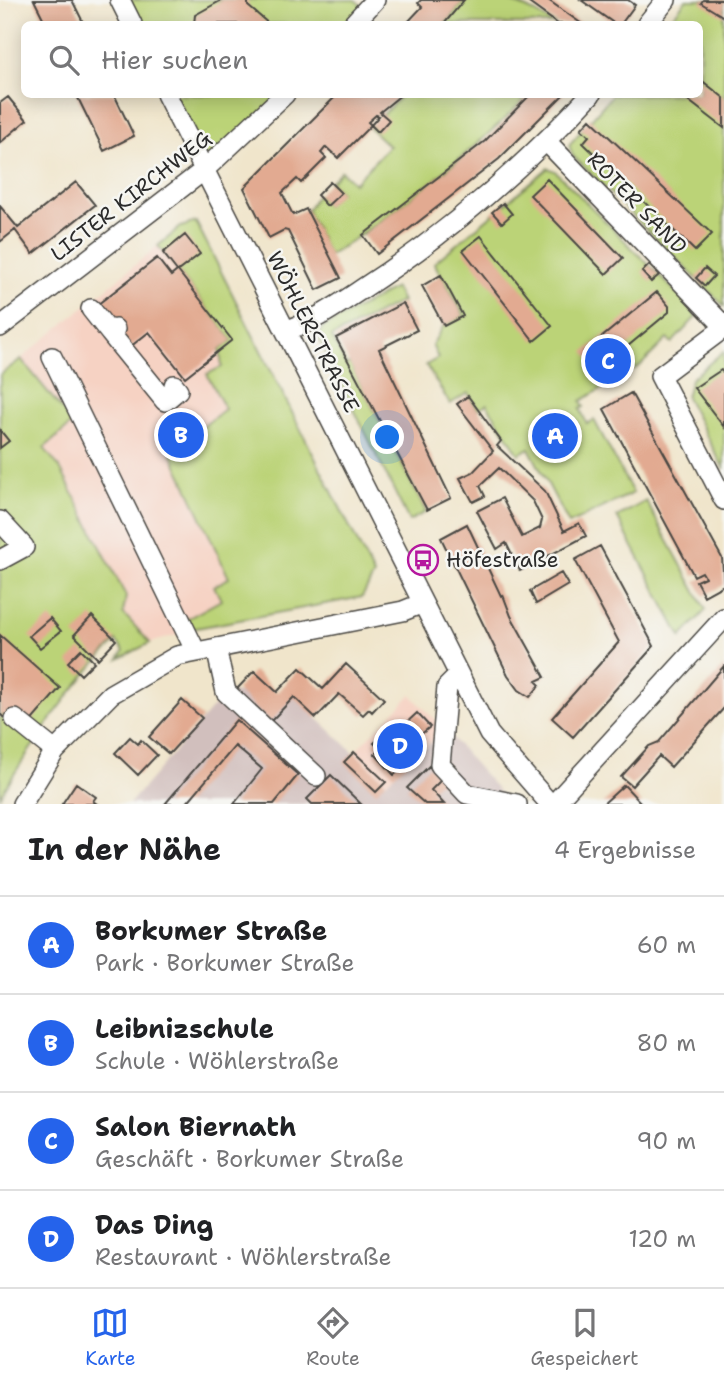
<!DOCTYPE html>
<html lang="de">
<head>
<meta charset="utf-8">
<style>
  :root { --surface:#fff; --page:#f2f2f2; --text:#202124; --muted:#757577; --line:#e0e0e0; --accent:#2563eb }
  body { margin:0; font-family:"Shantell Sans",sans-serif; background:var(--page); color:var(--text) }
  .you { position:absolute; left:388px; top:438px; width:24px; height:24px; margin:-18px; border:5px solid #fff; border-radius:50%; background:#1a73e8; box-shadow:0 0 0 10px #1a73e833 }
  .badge { display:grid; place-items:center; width:46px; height:46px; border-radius:50%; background:var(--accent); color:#fff; font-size:23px; font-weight:700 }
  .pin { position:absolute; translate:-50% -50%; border:4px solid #fff; box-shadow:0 2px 7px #0006 }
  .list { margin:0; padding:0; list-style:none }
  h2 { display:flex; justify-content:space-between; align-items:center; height:91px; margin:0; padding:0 28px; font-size:30px }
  h2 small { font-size:23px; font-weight:400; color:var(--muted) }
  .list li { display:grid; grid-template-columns:46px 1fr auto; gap:21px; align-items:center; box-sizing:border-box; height:98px; padding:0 28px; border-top:2px solid var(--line) }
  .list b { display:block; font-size:26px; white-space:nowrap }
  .list p { margin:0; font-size:23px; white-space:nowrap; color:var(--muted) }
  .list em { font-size:23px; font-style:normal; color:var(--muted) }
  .icon { flex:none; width:38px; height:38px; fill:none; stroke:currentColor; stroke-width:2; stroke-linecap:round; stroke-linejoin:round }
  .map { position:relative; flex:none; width:724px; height:804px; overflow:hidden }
  .search { position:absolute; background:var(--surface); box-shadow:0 4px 18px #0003; left:21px; right:21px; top:21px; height:77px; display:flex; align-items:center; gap:18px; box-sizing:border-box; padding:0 24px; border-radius:10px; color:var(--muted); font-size:26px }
  .sheet { height:483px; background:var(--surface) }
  nav { display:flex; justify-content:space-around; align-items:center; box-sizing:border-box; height:98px; border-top:2px solid var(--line); background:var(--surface); font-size:19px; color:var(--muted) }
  nav a { display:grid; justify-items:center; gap:4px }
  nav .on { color:var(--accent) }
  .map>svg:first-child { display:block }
  .built { fill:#f6d2c3 }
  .industrial { fill:#d1bfbd }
  .green { fill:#bbd377; stroke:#737f51; stroke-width:2 }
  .building { fill:#e2aa91 }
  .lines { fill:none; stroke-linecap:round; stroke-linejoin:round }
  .minor-casing { stroke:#494743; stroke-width:22 }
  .minor { stroke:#fff; stroke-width:19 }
  .labels { text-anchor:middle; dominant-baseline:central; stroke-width:5; stroke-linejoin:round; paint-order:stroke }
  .street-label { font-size:21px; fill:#2b2b2b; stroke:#f6f6f2 }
  .poi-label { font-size:21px; fill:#2b2b2b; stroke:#f6f6f2; text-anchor:start }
</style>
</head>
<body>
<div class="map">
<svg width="724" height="804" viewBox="0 0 724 804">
  <rect width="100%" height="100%" fill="#f6f6f2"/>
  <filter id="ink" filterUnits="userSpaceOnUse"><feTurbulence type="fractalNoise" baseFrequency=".0143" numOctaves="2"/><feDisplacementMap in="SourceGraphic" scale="14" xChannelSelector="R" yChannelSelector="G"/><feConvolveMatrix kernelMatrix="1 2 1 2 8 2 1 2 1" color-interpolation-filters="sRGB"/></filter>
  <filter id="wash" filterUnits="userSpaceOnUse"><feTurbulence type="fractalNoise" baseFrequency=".00686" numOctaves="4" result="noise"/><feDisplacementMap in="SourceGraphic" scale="28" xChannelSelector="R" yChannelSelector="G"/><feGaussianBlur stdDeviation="1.57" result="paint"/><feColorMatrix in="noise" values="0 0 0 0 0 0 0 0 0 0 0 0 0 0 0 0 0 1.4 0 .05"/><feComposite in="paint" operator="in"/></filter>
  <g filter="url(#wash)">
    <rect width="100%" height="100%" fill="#f0e5cb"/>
    <!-- built -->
    <path class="built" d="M196,222L374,575L150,643L123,612L126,596L60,468L43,447L73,423L21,359L181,227Z
      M411,695L445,730L386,782L354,752Z"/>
    <!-- industrial -->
    <path class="industrial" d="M226,692L294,697L386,782L445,730L510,804H129Z"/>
    <!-- green -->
    <path class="green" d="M120,0H355L367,10L353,24H132Z
      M465,0C509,0 517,0 554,24H445Z
      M686,0H724V306L573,156L569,145L612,95L700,94V24H667Z
      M166,95H285L203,171Z
      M402,95H529C469,155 401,209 329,256L307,210L317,195L327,205L340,192L330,182L341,171L354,183L389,146L370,128Z
      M548,168L555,171L694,310L696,317L672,343L667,339L640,366L581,401L584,407L580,409L587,424L594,420L633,493L569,524L529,448L519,454L487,404L478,409L468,393L450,404L426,365L438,358L432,345L443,327L464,315L434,263Z
      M196,222L374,575L362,597L191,629L187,619L221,600L214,586L229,578L171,452L225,409L207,374L222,367L220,350L232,340L158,246L181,227Z
      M395,288L402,301L332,337L346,365L350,363L426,512L409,521L319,339L322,328Z
      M724,351V469L686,397L691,379Z
      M21,359L73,423L44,448L60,468L126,596L123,613L150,643L119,659L124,651L116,641C68,689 36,740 0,796V375Z
      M646,501L706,610L681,637L617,517Z"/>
    <g id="blocks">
      <!-- building -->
      <path class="building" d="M34,0H72L84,24H46Z
        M222,0H248V6L269,24H194L195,15Z
        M421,0H464L444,24H406L422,7L418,3Z
        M531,0H548L582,24H558L529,3Z
        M581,0H628L635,5L621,24H615Z
        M703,0H724V17L701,3Z
        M700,79L724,98V128L680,94H700Z
        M76,94H114L134,136L104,151Z
        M338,94H402L380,112L389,120L378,132L371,125L379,116L376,115L368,122L371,125L338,158L326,147L321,153L326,158L301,183L297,179L282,193L293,215L306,209L341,278L317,290L288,231L284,230L269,238L244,188Z
        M531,94H564L499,159L377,254L363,235L485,141Z
        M8,97L27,120L0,143V103Z
        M590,119L712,234L695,251L583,143L589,136L581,129Z
        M547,179L623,258L606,274L530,195Z
        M76,182L95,205L33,254L15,230L0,242V206L18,228Z
        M330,182L341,193L327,206L317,195Z
        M503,203L512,214L502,223L492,212Z
        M185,235L200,254L178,271L232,340L185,377L149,332L130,347L97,305L157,258L171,276L177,271L163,253Z
        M481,236L552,326L534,341L463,250Z
        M649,265L659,275L651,282L642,272Z
        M705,268L714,276L705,286L696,278Z
        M441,275L463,316L444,326L422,286Z
        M657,292L669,306V312L599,370L584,352Z
        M403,303L417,330L379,349L451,498L427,510L336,338Z
        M721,370L724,374V427L694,388Z
        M631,393L722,558L724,585L704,596L696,581L705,577L702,572L694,576L604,409Z
        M468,396L501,441L497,446L545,491L564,531L579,523L586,536L520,571L506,543L497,549L477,511L502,498L522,537L540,528L542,520L533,501L499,468L480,486L485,496L473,502L460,478L473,472L493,451L457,404Z
        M0,430L9,441L0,448Z
        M467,524L501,596L503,595L511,616L545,677L536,681L540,685L530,697L519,690L508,675L441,538Z
        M600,546L654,646L573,737L552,718L619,642L575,560Z
        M561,573L568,585L536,604L530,591Z
        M92,616L116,640L98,659L74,635Z
        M50,618L61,631L40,648L29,636Z
        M0,635L60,688L27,726L11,724L0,714Z
        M81,649L94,662L81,675L68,662Z
        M346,664L384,699L372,712L369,709L363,715L339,694L316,718L294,697L270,722L236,690L254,671L277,692L300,668L323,689Z
        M724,666V708L671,767L659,756L632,786L621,777L649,746L659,742Z
        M182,700L202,718L169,754L149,737Z
        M417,713L430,727L415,739L424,749L394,775L375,754L380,749L374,743L397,723L403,726Z
        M236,720L298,775L274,804H234L262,769L235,746L186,804H165Z
        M130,737L138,744L141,740L157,755L138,775L115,753Z
        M354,752L386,782L376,792L344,762Z
        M429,766L442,779L431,790L444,804H425L407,788Z
        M331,775L361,804H312L307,799Z
        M76,783L96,797L93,801L97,804H62Z
        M624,785L642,804H603Z"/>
    </g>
  </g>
  <g filter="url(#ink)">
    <use href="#blocks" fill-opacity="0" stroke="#494743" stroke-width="2"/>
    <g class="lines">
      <!-- minor casing -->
      <g class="minor-casing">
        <path id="minor" d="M120,0L132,24
          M353,24L375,0
          M647,24L666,0
          M166,94L489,734L550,804
          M547,142L724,326
          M91,309L110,333L115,329
          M0,327L203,171L285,94
          M724,328L660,376L724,500
          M287,330C315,321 338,305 362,289C447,234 523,168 591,94
          M110,333L165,401L178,390L174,385
          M52,357L196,652
          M0,521L24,547L0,560
          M216,648L226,692L316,776
          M459,675L447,687L440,765L467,794L517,804
          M15,719L55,751
          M22,804L55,751L111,694L177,656L403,611L423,603
          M554,804L724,618"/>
      </g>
      <!-- minor -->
      <use href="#minor" class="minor"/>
    </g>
  </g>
  <!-- icons -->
  <defs>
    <g id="bus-ring" transform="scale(1.575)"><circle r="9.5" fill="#f6f6f2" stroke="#b5179e" stroke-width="1.5"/><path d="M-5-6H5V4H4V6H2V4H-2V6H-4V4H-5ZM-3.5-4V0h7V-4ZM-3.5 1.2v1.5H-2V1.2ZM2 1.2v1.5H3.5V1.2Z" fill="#b5179e"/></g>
  </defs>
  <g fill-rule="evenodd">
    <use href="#bus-ring" x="423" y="560"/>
  </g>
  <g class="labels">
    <!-- street labels -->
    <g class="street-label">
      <text transform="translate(131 196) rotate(-38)">LISTER KIRCHWEG</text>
      <text transform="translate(637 203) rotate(46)">ROTER SAND</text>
      <text transform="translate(313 332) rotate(63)">WÖHLERSTRASSE</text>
    </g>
    <!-- poi labels -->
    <g class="poi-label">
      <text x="446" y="560">Höfestraße</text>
    </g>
  </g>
</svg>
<div class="you"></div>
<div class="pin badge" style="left:555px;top:436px">A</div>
<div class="pin badge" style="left:181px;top:435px">B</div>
<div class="pin badge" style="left:608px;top:361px">C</div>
<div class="pin badge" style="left:400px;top:746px">D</div>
<div class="search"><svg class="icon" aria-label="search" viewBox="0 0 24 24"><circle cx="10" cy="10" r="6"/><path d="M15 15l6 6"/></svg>Hier suchen</div>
</div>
<section class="sheet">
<h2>In der Nähe<small>4 Ergebnisse</small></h2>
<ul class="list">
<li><span class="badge">A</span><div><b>Borkumer Straße</b><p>Park · Borkumer Straße</p></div><em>60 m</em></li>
<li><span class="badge">B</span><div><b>Leibnizschule</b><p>Schule · Wöhlerstraße</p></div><em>80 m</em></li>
<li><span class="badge">C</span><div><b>Salon Biernath</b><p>Geschäft · Borkumer Straße</p></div><em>90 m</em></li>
<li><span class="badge">D</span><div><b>Das Ding</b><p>Restaurant · Wöhlerstraße</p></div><em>120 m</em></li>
</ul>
</section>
<nav>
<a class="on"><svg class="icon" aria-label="map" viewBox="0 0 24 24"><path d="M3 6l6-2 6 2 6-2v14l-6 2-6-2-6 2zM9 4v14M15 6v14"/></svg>Karte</a>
<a><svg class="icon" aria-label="directions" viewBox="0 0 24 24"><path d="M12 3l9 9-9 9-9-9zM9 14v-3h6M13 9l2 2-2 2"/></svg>Route</a>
<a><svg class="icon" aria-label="saved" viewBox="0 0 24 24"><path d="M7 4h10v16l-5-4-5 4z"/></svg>Gespeichert</a>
</nav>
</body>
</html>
